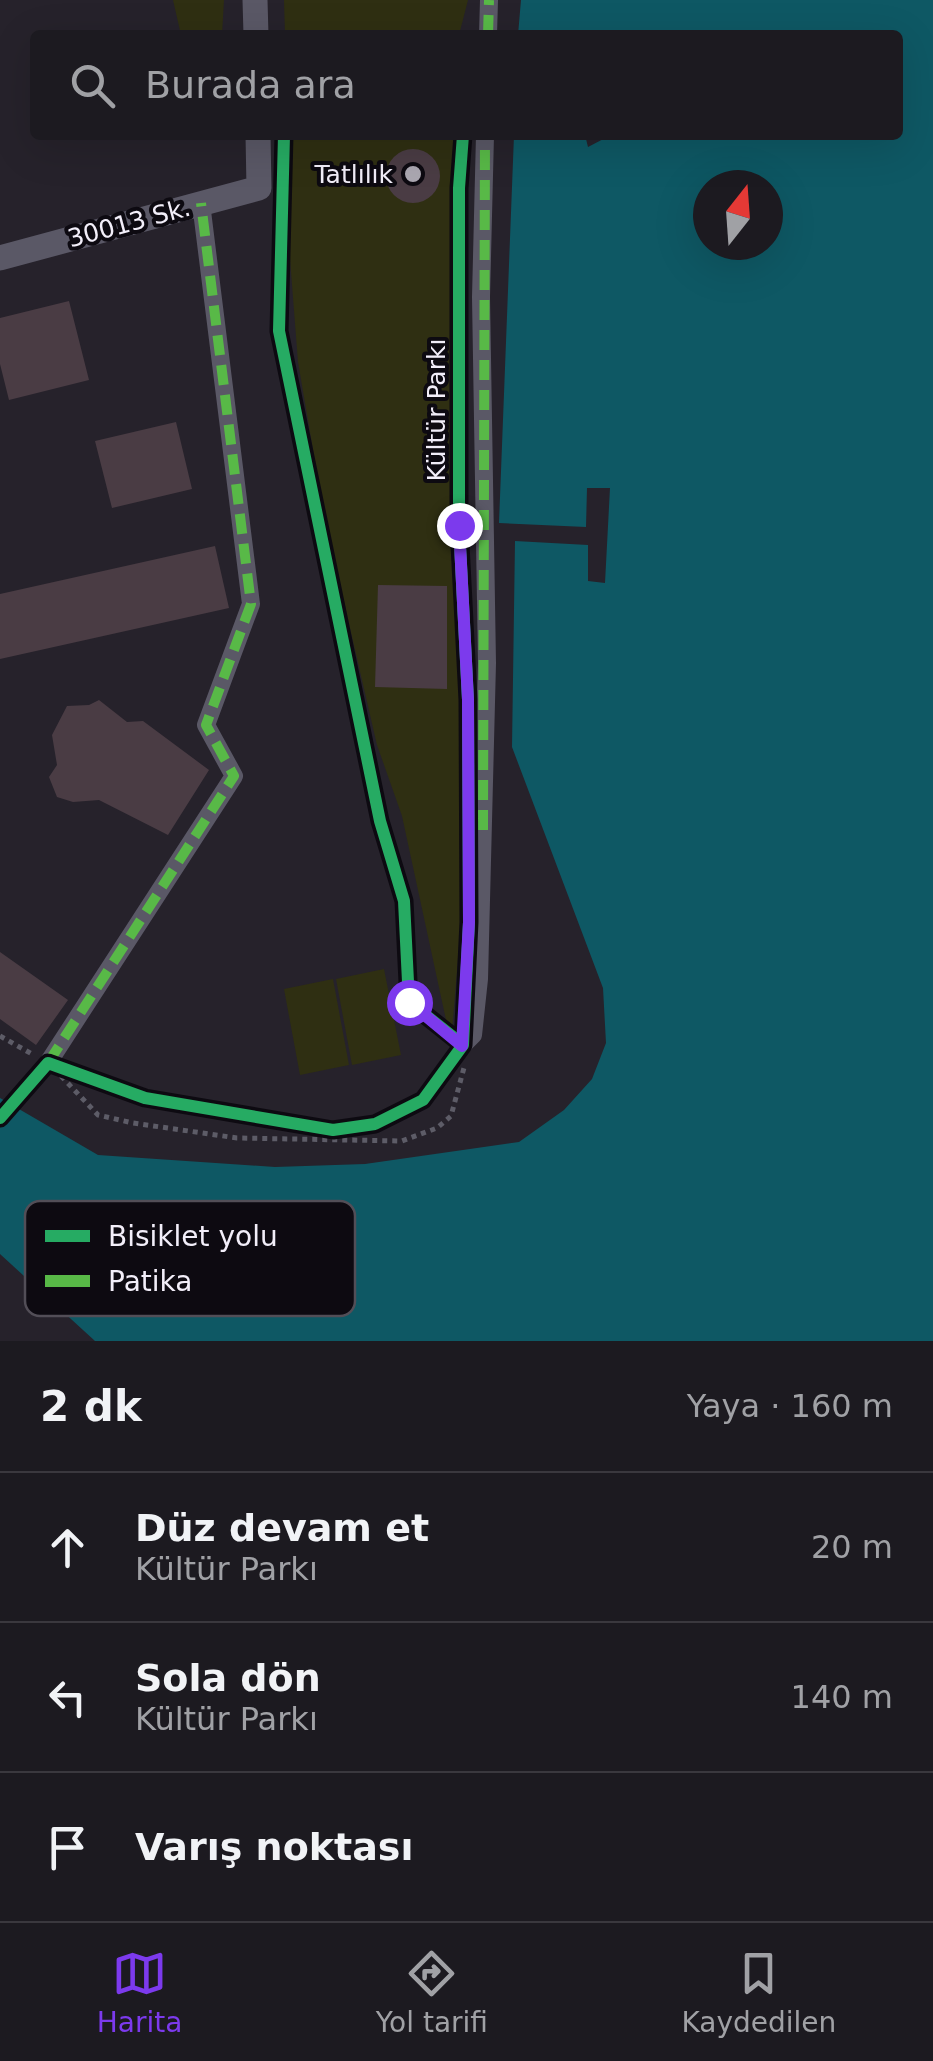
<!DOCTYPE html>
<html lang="tr">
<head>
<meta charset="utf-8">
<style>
  :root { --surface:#1c1a20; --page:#252329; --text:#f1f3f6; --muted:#a0a1a5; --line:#3a383e; --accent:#7c3aed }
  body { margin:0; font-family:"DejaVu Sans",sans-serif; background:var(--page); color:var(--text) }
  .compass { position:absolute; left:693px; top:170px; width:90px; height:90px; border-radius:50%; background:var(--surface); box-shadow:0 10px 40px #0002; rotate:17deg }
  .stop { position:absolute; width:30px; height:30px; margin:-22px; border:8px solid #7c3aed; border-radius:50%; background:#fff }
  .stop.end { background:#7c3aed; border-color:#fff; box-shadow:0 2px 10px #0008 }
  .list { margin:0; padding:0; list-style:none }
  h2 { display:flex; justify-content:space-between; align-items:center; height:130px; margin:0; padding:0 40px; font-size:42px }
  h2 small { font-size:32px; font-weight:400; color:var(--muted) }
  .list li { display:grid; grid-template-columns:65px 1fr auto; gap:30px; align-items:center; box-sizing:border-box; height:150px; padding:0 40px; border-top:2px solid var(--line) }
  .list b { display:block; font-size:38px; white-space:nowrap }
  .list p { margin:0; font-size:32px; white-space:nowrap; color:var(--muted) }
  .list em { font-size:32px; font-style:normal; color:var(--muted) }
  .icon { flex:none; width:55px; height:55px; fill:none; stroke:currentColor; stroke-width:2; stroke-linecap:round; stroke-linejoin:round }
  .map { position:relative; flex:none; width:933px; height:1341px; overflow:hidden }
  .search { position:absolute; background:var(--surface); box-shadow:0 10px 40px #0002; left:30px; right:30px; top:30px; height:110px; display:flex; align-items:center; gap:25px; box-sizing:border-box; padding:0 35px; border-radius:10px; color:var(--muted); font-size:38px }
  .sheet { height:580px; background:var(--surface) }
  nav { display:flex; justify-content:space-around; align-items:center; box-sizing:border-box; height:140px; border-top:2px solid var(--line); background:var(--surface); font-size:28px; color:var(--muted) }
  nav a { display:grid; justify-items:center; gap:5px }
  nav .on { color:var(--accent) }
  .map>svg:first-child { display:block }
  .green { fill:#2f2f12 }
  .water { fill:#0e5864; fill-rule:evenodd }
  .building { fill:#4a3c44 }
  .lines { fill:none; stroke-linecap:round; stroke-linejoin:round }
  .path { stroke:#5d5c67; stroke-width:5; stroke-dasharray:5 5; stroke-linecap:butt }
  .pedestrian { stroke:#5a5866; stroke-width:18 }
  .minor { stroke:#5a5866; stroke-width:25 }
  .quiet { stroke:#58b947; stroke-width:10; stroke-dasharray:20 10; stroke-linecap:butt }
  .cycleway-casing { stroke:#0d0a11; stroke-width:19 }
  .cycleway { stroke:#26ab63; stroke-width:12 }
  .route { stroke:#7c3aed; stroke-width:12 }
  .poi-dot { fill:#aba7b1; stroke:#0d0a11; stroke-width:4 }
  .labels { text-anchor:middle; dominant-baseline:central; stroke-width:8; stroke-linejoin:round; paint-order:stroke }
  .poi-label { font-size:25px; fill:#f2eef9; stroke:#0d0a11; text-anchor:end }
  .street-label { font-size:25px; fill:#f2eef9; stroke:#0d0a11 }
  .key { fill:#0d0a11; stroke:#524e57; stroke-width:2.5 }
  .key-label { font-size:28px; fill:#f2eef9 }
</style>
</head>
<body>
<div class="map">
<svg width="933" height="1341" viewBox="0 0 933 1341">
  <rect width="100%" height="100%" fill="#26222b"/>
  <!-- green -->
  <path class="green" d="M173,0H224L222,35H181Z
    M284,0H468L459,35H285Z
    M289,135H455L463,251L464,434L459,525L468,700L463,898L451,1043L402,816L377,745L325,520L298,362L289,246Z
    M384,969L401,1055L352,1065L336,979Z
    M333,979L349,1065L300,1075L284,989Z"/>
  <!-- water -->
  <path class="water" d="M521,0H933V1341H95L0,1254V1098L98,1155L275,1167L365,1164L519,1142L564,1110L592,1079L606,1043L603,988L512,747L515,541L588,545V581L605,583L610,488H587L586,527L499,523L514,135H585L588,147L611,135H898V35H518ZM708,185H768V245H708Z"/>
  <!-- building -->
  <path class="building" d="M386 176a27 27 0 1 1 54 0a27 27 0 1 1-54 0Z
    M69,301L89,380L9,400L0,364V318Z
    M176,422L192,489L112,508L95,441Z
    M215,546L229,608L0,659V594Z
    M378,585L447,586V689L375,687Z
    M99,700L127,722L143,721L209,770L168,835L99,800L73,802L57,797L49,777L57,765L52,735L67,706L89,705Z
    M0,952L68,1000L36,1045L0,1019Z"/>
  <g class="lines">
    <!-- path -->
    <path class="path" d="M0,1036L32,1054
      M61,1076L98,1115L133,1123L237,1138L402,1141L437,1128L451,1116L465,1064"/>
    <!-- pedestrian -->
    <path class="pedestrian" d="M488,35L489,0
      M463,1045L473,1035L479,979L487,663L481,297L485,135
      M48,1063L234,776L206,725L251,604L201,203"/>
    <!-- minor -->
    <path class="minor" d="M255,0L256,35
      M0,258L259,188L258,135"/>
    <!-- quiet -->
    <path class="quiet" d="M488,35L489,0
      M483,830L485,135
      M48,1063L234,776L206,725L251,604L201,203"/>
    <!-- cycleway casing -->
    <g class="cycleway-casing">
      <path id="cycleway" d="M284,135L279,331L380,821L404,901L409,1002L463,1045
        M0,1118L48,1063L145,1098L333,1130L375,1124L423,1100L463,1045L469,922L468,700L459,525V188L463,135"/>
    </g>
    <!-- cycleway -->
    <use href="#cycleway" class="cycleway"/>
  </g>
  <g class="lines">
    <!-- route -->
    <path class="route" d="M409,1002L462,1046L469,922L468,700L459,525"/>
  </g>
  <!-- markers -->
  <circle class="poi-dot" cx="413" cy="174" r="10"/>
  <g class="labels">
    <!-- poi labels -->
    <g class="poi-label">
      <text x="393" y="174">Tatlılık</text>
    </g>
    <!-- street labels -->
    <g class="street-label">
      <text transform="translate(129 223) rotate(-15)">30013 Sk.</text>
      <text transform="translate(436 410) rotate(-90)">Kültür Parkı</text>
    </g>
  </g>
  <!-- legend -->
  <rect x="25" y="1201" width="330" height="115" rx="15" class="key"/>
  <rect x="45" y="1230" width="45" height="12" fill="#26ab63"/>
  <rect x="45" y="1275" width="45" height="12" fill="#58b947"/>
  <g class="key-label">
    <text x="108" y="1246">Bisiklet yolu</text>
    <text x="108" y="1291">Patika</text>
  </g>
</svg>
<svg class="compass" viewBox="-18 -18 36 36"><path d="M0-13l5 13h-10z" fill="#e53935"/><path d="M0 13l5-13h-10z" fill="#a0a1a5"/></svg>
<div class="stop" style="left:409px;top:1002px"></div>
<div class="stop end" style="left:459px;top:525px"></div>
<div class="search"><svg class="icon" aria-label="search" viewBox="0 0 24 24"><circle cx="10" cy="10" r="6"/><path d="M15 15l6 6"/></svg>Burada ara</div>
</div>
<section class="sheet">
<h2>2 dk<small>Yaya · 160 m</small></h2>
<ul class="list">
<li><svg class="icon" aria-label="ahead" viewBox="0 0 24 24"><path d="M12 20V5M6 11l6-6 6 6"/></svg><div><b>Düz devam et</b><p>Kültür Parkı</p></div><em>20 m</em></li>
<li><svg class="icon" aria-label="left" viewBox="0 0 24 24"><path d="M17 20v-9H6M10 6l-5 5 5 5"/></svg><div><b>Sola dön</b><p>Kültür Parkı</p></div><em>140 m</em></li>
<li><svg class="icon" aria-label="arrive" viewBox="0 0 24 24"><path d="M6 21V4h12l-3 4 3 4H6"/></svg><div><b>Varış noktası</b></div></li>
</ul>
</section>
<nav>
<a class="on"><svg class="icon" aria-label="map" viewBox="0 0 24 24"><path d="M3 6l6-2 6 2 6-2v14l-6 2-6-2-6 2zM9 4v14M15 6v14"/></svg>Harita</a>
<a><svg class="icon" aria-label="directions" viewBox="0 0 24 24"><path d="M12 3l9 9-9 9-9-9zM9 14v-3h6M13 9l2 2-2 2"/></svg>Yol tarifi</a>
<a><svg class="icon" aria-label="saved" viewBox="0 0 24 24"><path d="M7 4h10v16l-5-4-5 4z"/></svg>Kaydedilen</a>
</nav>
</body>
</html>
